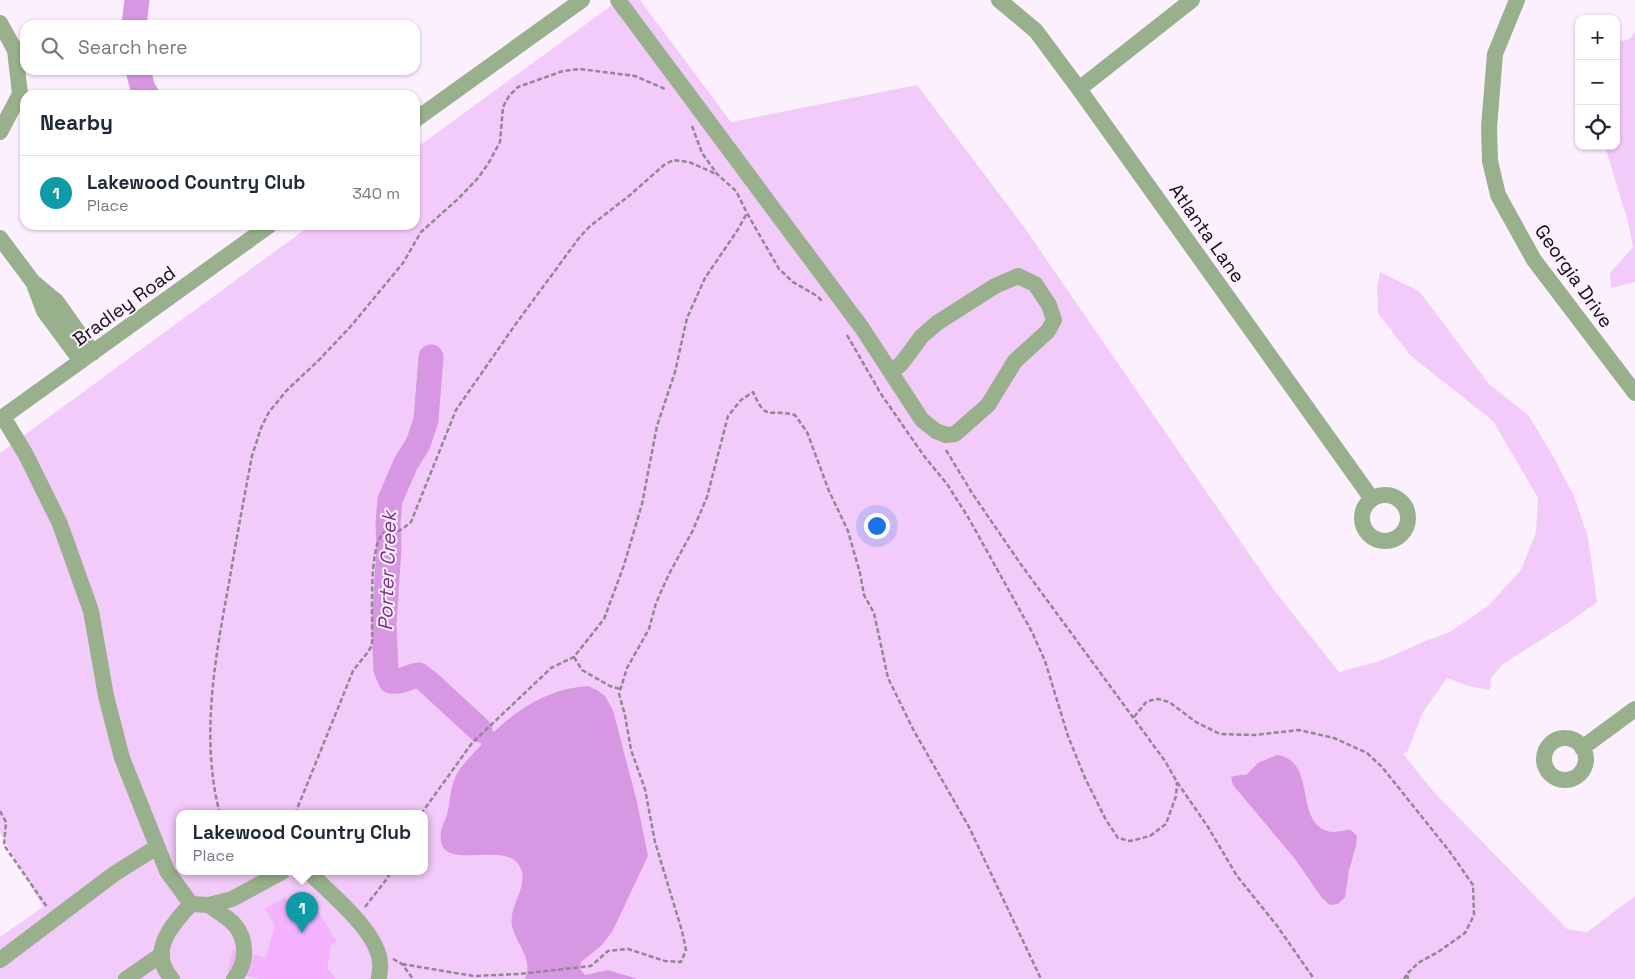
<!DOCTYPE html>
<html lang="en">
<head>
<meta charset="utf-8">
<style>
  :root { --surface:#fff; --page:#f2f2f3; --text:#1f2937; --muted:#747a83; --line:#e0e1e3; --accent:#426b28 }
  body { margin:0; font-family:"Space Grotesk",sans-serif; background:var(--page); color:var(--text) }
  .controls { position:absolute; right:15px; top:15px; display:grid; overflow:hidden; border-radius:10px; box-shadow:0 1px 4px #0004 }
  .controls button { width:45px; height:45px; display:grid; place-items:center; padding:0; border:0; border-bottom:1px solid var(--line); background:var(--surface); color:var(--text); font:25px sans-serif }
  .you { position:absolute; left:876px; top:525px; width:18px; height:18px; margin:-12px; border:4px solid #fff; border-radius:50%; background:#1a73e8; box-shadow:0 0 0 8px #1a73e833 }
  .badge { display:grid; place-items:center; width:32px; height:32px; border-radius:50%; background:var(--accent); color:#fff; font-size:16px; font-weight:700 }
  .pin { position:absolute; translate:-50% -41px; filter:drop-shadow(0 1px 2px #0008) }
  .pin::after { content:''; position:absolute; top:26px; width:18px; height:15px; background:inherit; clip-path:polygon(0 0,100% 0,50% 100%) }
  .popup { position:absolute; left:176px; top:810px; width:252px; height:65px; box-sizing:border-box; display:grid; place-content:center; border-radius:10px; background:var(--surface); filter:drop-shadow(0 1px 4px #0005); font-size:16px; white-space:nowrap; color:var(--muted) }
  .popup b { font-size:19px; color:var(--text) }
  .popup::after { content:''; position:absolute; left:50%; top:100%; margin-left:-10px; border:10px solid transparent; border-top-color:var(--surface) }
  .list { margin:0; padding:0; list-style:none }
  h2 { display:flex; justify-content:space-between; align-items:center; height:65px; margin:0; padding:0 20px; font-size:21px }
  h2 small { font-size:16px; font-weight:400; color:var(--muted) }
  .list li { display:grid; grid-template-columns:32px 1fr auto; gap:15px; align-items:center; box-sizing:border-box; height:75px; padding:0 20px; border-top:1px solid var(--line) }
  .list b { display:block; font-size:19px; white-space:nowrap }
  .list p { margin:0; font-size:16px; white-space:nowrap; color:var(--muted) }
  .list em { font-size:16px; font-style:normal; color:var(--muted) }
  .icon { flex:none; width:28px; height:28px; fill:none; stroke:currentColor; stroke-width:2; stroke-linecap:round; stroke-linejoin:round }
  .map { position:relative; flex:none; width:1635px; height:979px; overflow:hidden }
  .search { position:absolute; background:var(--surface); box-shadow:0 1px 4px #0004; left:20px; top:20px; width:400px; height:55px; display:flex; align-items:center; gap:12px; box-sizing:border-box; padding:0 18px; border-radius:15px; color:var(--muted); font-size:19px }
  .panel { position:absolute; background:var(--surface); box-shadow:0 1px 4px #0004; left:20px; top:90px; width:400px; height:140px; border-radius:15px }
  .map>svg:first-child { display:block }
  .green { fill:#f3cbfa; fill-rule:evenodd }
  .water { fill:#d897e3 }
  .lines { fill:none; stroke-linecap:round; stroke-linejoin:round }
  .river { stroke:#d897e3; stroke-width:25 }
  .building { fill:#f3b1fe }
  .path { stroke:#918793; stroke-width:2.5; stroke-dasharray:5 2.5; stroke-linecap:butt }
  .minor { stroke:#98b08c; stroke-width:16 }
  .labels { text-anchor:middle; dominant-baseline:central; stroke-width:4; stroke-linejoin:round; paint-order:stroke }
  .street-label { font-size:19px; fill:#130c14; stroke:#fcf0fe }
  .water-label { font-size:20px; font-style:italic; fill:#7b2e88; stroke:#fcf0fe }
</style>
</head>
<body>
<div class="map">
<svg width="1635" height="979" viewBox="0 0 1635 979">
  <rect width="100%" height="100%" fill="#fcf0fe"/>
  <!-- green -->
  <path class="green" d="M619,0H640L731,122L917,85L1024,227L1274,590L1339,672L1380,661L1428,640L1450,632L1488,606L1521,570L1536,532L1538,498L1493,421L1411,356L1378,313L1377,288L1380,272L1419,291L1489,384L1529,416L1554,458L1574,496L1588,537L1597,602L1568,623L1503,664L1491,678L1490,690L1468,686L1447,678L1423,712L1407,752L1403,754L1434,792L1567,929L1587,932L1635,896V979H0V937L43,907L0,833V453L311,225H415V149ZM180,814H424V872H180Z
    M1635,32V282L1611,288L1610,273L1633,247L1628,222L1605,146H1616V42L1630,39Z"/>
  <!-- water -->
  <path class="water" d="M588,686L597,690L605,696L613,710L637,802L648,856L612,932L601,946L581,962L580,969L585,975L608,970L638,979H525C534,959 516,944 512,926C508,905 530,886 520,867C506,838 435,876 441,833C441,827 445,821 447,815C450,803 450,789 455,778C460,765 473,755 481,745V736L487,732L495,731C520,707 552,688 588,686Z
    M1277,755C1319,761 1292,826 1332,832C1337,832 1345,830 1351,830L1357,836L1356,846L1349,870L1345,897L1338,904L1330,905L1322,898L1295,859L1233,785L1231,777L1240,775H1246L1258,763Z"/>
  <g class="lines">
    <!-- river -->
    <path class="river" d="M134,25L137,0
      M138,70L143,89L147,95
      M431,357L426,420L418,444L406,463L390,500L388,522L389,549L384,624L386,670L391,681C401,683 409,676 419,675L428,682L480,730"/>
  </g>
  <!-- building -->
  <path class="building" d="M301,893L310,907L314,905L337,942L331,945L327,970H330L335,979H259L228,971L233,949L266,958L275,925L265,909L285,897L287,901Z"/>
  <g class="lines">
    <!-- path -->
    <path class="path" d="M692,126L702,153L717,174L736,191L747,213L779,269L793,282L817,296L823,302
      M847,335L881,394L924,456L947,484L968,517L1032,632L1045,661L1068,736L1085,778L1106,820L1118,838L1130,841L1150,836L1166,824L1176,796L1177,782
      M946,450L972,493L1022,566L1165,761L1177,782L1208,827L1237,876L1278,927L1314,979
      M574,657L582,670L610,686L620,689
      M1134,717L1147,701L1158,699L1169,702L1196,722L1220,734L1254,735L1299,730L1334,738L1367,753L1382,767L1450,852L1473,885L1474,915L1465,933L1438,952L1418,963L1407,974L1408,979
      M0,811L6,822L4,845L47,907
      M220,814C200,739 215,658 229,583C236,541 244,498 252,456L261,428L269,412L287,390L319,360L351,326L403,263L421,232L459,198L478,178L488,164L500,142L503,107L509,96L518,87L563,71L580,69L635,76L665,89
      M295,814L353,671C359,662 367,655 372,645C373,621 368,548 383,533C396,533 401,531 411,522L456,410L515,325L579,238L589,227L630,195L664,165L673,160L689,162L716,174
      M421,814L472,743L551,668L574,657L604,619L624,565L642,504L657,426L675,372L687,318L705,278L737,231L747,213
      M365,907L386,880L391,872
      M393,959L402,964L413,979
      M402,964L474,976L519,974L591,966L608,951L628,949L665,961L681,962L686,950L682,931L655,842L645,789L631,750L625,715L619,694L627,668L649,629L656,603L669,574L693,530L707,497L728,416L741,400L753,392C767,423 767,408 795,415L807,432L829,491L848,531L860,573L864,595L874,613L888,678L914,731L969,827L1041,979
      M1404,979L1407,974"/>
    <!-- minor -->
    <path class="minor" d="M618,0L862,328L922,420L936,431L946,435L955,434L988,405L1015,361L1048,331L1054,320L1049,305L1035,284L1018,276L995,286L937,323L922,336L901,364L891,372
      M999,0L1036,31L1079,89L1372,499
      M1517,0L1495,54L1489,127L1490,161L1498,195L1534,260L1635,393
      M0,23L15,50L20,94L0,132
      M1079,89L1192,0
      M415,120L582,0
      M0,238L33,282L57,302L93,353
      M34,284L44,311L81,361
      M3,417L26,455L60,524L91,611L106,696L122,758L167,871L191,904L209,905L232,899L282,872
      M0,419L270,225
      M1362 518a23 23 0 1 1 46 0a23 23 0 1 1-46 0Z
      M1544 759a21 21 0 1 1 42 0a21 21 0 1 1-42 0Z
      M1582,748L1635,709
      M307,872L312,875C333,896 378,932 380,963C381,968 379,974 379,979
      M209,905C217,911 227,917 234,924C248,940 247,964 234,979
      M0,960L114,874L157,847
      M126,979L162,954
      M172,979C147,951 172,925 191,904"/>
  </g>
  <g class="labels">
    <!-- street labels -->
    <g class="street-label">
      <text transform="translate(1207 233) rotate(55)">Atlanta Lane</text>
      <text transform="translate(1574 276) rotate(55)">Georgia Drive</text>
      <text transform="translate(124 306) rotate(-36)">Bradley Road</text>
    </g>
    <!-- water labels -->
    <g class="water-label">
      <text transform="translate(387 571) rotate(-88)">Porter Creek</text>
    </g>
  </g>
</svg>
<div class="controls">
<button>+</button>
<button>−</button>
<button><svg class="icon" aria-label="locate" viewBox="0 0 24 24"><circle cx="12" cy="12" r="6"/><path d="M12 2v4M12 18v4M2 12h4M18 12h4"/></svg></button>
</div>
<div class="you"></div>
<div class="pin badge" style="left:302px;top:933px;background:#0f9aa8">1</div>
<div class="popup"><b>Lakewood Country Club</b>Place</div>
<div class="search"><svg class="icon" aria-label="search" viewBox="0 0 24 24"><circle cx="10" cy="10" r="6"/><path d="M15 15l6 6"/></svg>Search here</div>
<section class="panel">
<h2>Nearby<small></small></h2>
<ul class="list">
<li><span class="badge" style="background:#0f9aa8">1</span><div><b>Lakewood Country Club</b><p>Place</p></div><em>340 m</em></li>
</ul>
</section>
</div>
</body>
</html>
